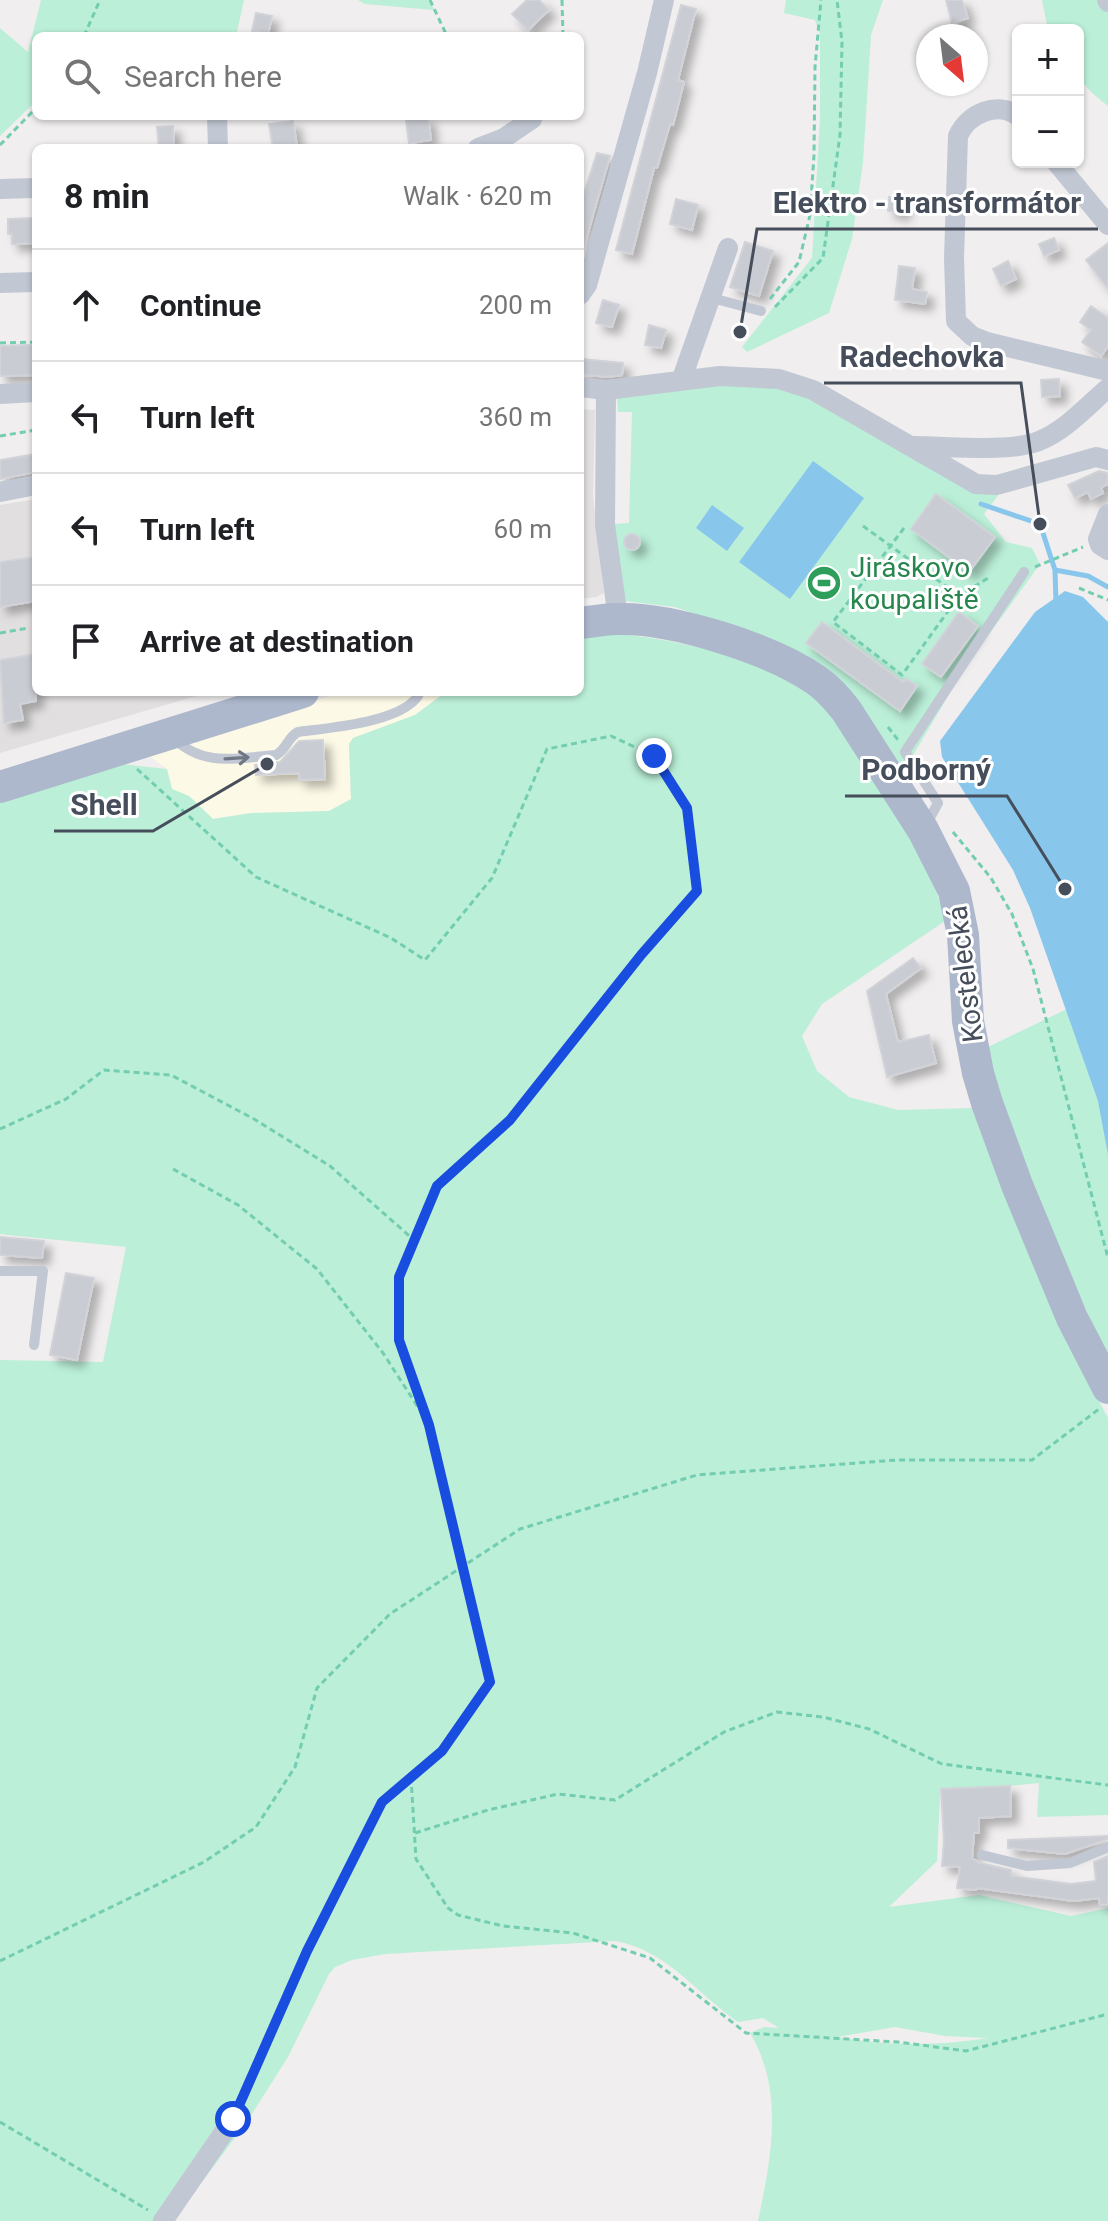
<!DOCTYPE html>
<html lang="en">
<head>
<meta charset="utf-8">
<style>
  :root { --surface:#fff; --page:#f2f2f2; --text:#202124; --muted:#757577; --line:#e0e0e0 }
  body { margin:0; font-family:Roboto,sans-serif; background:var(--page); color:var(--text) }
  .controls { position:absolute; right:24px; top:24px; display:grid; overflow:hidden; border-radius:12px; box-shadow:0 2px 6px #0004 }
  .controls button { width:72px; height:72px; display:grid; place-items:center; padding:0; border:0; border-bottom:2px solid var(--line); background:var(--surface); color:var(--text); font:40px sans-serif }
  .compass { position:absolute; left:916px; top:24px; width:72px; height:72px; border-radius:50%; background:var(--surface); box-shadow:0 2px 6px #0004; rotate:152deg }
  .stop { position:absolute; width:24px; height:24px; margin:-18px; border:6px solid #184de0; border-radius:50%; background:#fff }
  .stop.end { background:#184de0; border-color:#fff; box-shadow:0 2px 8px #0008 }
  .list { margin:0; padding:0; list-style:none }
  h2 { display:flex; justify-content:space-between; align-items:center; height:104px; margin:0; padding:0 32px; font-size:34px }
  h2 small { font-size:26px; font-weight:400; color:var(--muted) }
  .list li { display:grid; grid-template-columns:52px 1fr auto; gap:24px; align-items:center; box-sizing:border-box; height:112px; padding:0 32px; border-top:2px solid var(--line) }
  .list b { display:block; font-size:30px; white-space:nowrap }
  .list em { font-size:26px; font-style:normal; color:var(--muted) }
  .icon { flex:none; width:44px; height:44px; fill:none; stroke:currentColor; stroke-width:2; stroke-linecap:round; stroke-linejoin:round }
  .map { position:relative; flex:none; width:1108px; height:2221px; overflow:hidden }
  .search { position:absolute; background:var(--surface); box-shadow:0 2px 6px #0004; left:32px; top:32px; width:552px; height:88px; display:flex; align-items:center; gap:20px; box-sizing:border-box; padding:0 28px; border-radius:12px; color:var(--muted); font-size:30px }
  .panel { position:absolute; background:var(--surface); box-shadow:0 2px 6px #0004; left:32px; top:144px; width:552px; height:552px; border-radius:12px }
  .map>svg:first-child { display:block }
  .commercial { fill:#fcf9e6 }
  .education { fill:#e1dfe0 }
  .green { fill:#bbefd8; fill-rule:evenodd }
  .water { fill:#88c6ec }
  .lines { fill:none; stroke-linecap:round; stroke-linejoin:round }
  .stream { stroke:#88c6ec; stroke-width:5 }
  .building { fill:#caccd3; stroke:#d2d3d9; stroke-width:2; filter:url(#shadow) }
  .path { stroke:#73cdb0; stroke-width:3; stroke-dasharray:6 4; stroke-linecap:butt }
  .service { stroke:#c1c7d3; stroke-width:10 }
  .minor { stroke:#c1c7d3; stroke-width:20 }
  .primary { stroke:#adb8cd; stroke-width:32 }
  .oneway { stroke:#717885 }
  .route { stroke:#184de0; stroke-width:10 }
  .labels { text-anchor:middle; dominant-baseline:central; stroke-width:6; stroke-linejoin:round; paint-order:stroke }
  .leisure-label { font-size:28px; fill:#27864d; stroke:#fff; text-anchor:start }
  .street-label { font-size:28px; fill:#464d5b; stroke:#fff }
  .leader { fill:none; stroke:#464d5b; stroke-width:3 }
  .callout-dot { fill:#464d5b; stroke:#fff; stroke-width:3 }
  .callout-label { font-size:30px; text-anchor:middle; font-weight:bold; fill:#464d5b; stroke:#fff; stroke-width:6; stroke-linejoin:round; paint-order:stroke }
</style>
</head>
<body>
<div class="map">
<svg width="1108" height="2221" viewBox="0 0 1108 2221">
  <defs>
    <filter id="shadow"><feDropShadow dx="7" dy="7" stdDeviation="4" flood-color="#0004"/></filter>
  </defs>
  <rect width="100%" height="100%" fill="#f0eeee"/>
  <!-- commercial -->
  <path class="commercial" d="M343,692H446L415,715L353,738L349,744L351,799L329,811L251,813L213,819L189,796L172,789L167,769L145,753Z"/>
  <!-- education -->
  <path class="education" d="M580,409L595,410L593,495L604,593L596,597L580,599Z
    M36,499V692H210L0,753V505Z"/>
  <!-- green -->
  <path class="green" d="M41,0H244L236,36H36V101L0,136V28L28,52Z
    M358,0H430L434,10L365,4Z
    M786,0H883L871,35L863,162L852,239L829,313L747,352L742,347L812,258L820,119V35L815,20L784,13Z
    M1042,0H1108V106L1092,93L1078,77V30H1048Z
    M737,383L779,386L849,416L965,489L999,494L984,514L1006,542L1032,548L1040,564L964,669L912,757L898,764L772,641L675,607L624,601L614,524L629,523L632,412H618L617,398Z
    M619,634C676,639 782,662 823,705C848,733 866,770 887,802C911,839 936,877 945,921L822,1004L802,1036L817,1071L849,1097L898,1110L972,1108L1058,1325L1108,1418V1815L1037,1817L1039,1783L940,1793L937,1861L889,1907L979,1895L1071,1916L1108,1908V2221H758C771,2159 785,2091 750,2033L764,2027L779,2028L763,2018L738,2022C696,1993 667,1950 615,1941L385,1954L352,1960L335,1967L329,1974L288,2057L248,2120L194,2193L168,2221H0V1360L103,1362L126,1247L0,1234V803L121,764L167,769L172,789L189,796L213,819L251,813L329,811L351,799L349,744L353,738L415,715L446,692H580V638ZM895,2027L945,2036L988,2038C941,2046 884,2046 837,2037Z
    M1067,1009L1099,1101L1108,1155V1356C1084,1308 1064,1259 1043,1210C1022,1157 999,1103 988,1047Z"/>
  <!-- water -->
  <path class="water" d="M813,461L864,498L790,599L739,562Z
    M712,505L744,528L727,551L696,528Z
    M1065,591L1083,597L1108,622V1155L1098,1101L1030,908L1013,870L942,757L940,741L1035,612Z"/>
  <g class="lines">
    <!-- stream -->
    <path class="stream" d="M981,504L1040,524L1055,570L1056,603
      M1055,570L1088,576L1108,587"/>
  </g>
  <!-- building -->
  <path class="building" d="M527,0H539L549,10L528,30L512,14Z
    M946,0H962L968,18L952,23Z
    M681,5L696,9L678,80L684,82L673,125L670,124L657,168H654L632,254L616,250Z
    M256,13L272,16L268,34L252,31Z
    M428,117L431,140L409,143L406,120Z
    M293,121L297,146L273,148L269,124Z
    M173,126L174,148H159L157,127Z
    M597,153L610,156L583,250H580V206Z
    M889,197L904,198L903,213L888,211Z
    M676,199L698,205L692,230L670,224Z
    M36,218V243L12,244V234H8V219Z
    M1054,238L1059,250L1044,256L1039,244Z
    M745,242L773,251L759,296L730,287Z
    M1108,243V289L1086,260Z
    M1008,261L1016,279L1001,286L993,269Z
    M899,266L915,268L912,289L927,292L925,304L895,300Z
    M603,300L619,305L612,327L596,323Z
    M1091,306L1108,318V346L1101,356L1082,342L1091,330L1080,322Z
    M649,325L666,330L661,348L645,345Z
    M26,345H36V375L0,376V346Z
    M582,359L623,363L622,375L607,377L580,374Z
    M1059,379L1060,396L1042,397L1041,380Z
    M36,454V472L0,479V460Z
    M1099,471L1108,473V484L1101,487L1103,493L1091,499L1088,492L1075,498L1068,485Z
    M936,494L995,537L969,572L911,529Z
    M624 542a8 8 0 1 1 16 0a8 8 0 1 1-16 0Z
    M36,557V601L0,607V562Z
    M959,612L978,626L941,677L922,664Z
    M822,622L903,682L906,679L917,686L900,711L806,643Z
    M36,654V701L20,704L23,720L4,723L0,660Z
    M323,740L325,779L299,780V773L256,775L255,765L280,762L299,741Z
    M913,958L921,968L886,994L898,1042L929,1035L936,1063L887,1077L867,991Z
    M0,1237L44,1241L42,1258L0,1255Z
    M66,1273L94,1278L77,1360L50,1355Z
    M1010,1786L1011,1816L979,1818V1833H974L972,1858L980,1863L1011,1870V1876L1071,1884L1096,1881L1094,1862L1108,1856V1904L1100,1905L1099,1898L1074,1901L977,1888L976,1890L957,1888L960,1867L942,1866L944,1841L941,1789Z
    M1107,1836L1108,1839L1065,1854L1008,1848V1840Z"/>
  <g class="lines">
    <!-- path -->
    <path class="path" d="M430,0L447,36
      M562,0L563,36
      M84,36L100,0
      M0,145L36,108
      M770,299L799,262L810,215L814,155L815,67L821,0
      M775,307L823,258L840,135L842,42L837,0
      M0,343L36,342
      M0,436L36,430
      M863,526L965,600
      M904,528L833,622L902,675L959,596L988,578
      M1035,567L1083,547
      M1079,588L1108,600
      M0,633L29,628
      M888,727L898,740
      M137,769L256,877L391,938L425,960L492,878L547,749L611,736L654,756L687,808L697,891L641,955L510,1120L437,1186L399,1277V1340L429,1425L490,1682L442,1751L382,1802L307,1951L240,2103
      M953,832L991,878L1012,914L1033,969L1108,1258
      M0,1129L66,1099L104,1070L171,1075L254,1119L330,1166L414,1240
      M173,1169L238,1205L317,1269L383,1353L425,1418
      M411,1777L416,1859L448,1908L458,1915L503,1926L573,1933L650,1958L746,2033L898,2042L966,2051L1108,2014
      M415,1833L488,1810L558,1794L615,1800L724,1732L777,1712L823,1717L869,1729L942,1764L1108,1785
      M0,1961L204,1862L256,1827L295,1767L317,1688L390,1614L520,1529L697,1475L897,1460H1032L1099,1409
      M0,2122L148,2210"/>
    <!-- service -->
    <path class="service" d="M712,298L761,311
      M172,737C204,768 236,758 276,755C287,749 287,738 298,732C328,728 408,722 420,692
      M926,825L938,803L905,752L1024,572
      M0,1271H43L34,1345
      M982,1855L1027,1866L1070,1863L1108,1847"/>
    <!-- minor -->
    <path class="minor" d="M1107,0L1108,2
      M217,116L218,148
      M1018,116C998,101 968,113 958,136L954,258L956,321L972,336L987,342L1108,371
      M478,148L504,138L532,119
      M1056,162L1108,225
      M0,189L36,188
      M0,283L36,282
      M580,295L587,285L647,73L664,0
      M681,381L728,248
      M580,387L606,390L720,376L779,379L813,390L976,484L997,485L1096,457L1108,460
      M606,390L605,525L618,618
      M0,394L36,392
      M914,446C947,446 1009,453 1039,441C1065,431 1087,406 1108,388
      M0,492L36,485
      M1108,514L1098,539L1100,545L1108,550
      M163,2221L233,2119"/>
    <!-- primary -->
    <path class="primary" d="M580,623C592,622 605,619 617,619C671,617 772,649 816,680C828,688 837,699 846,710L923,830L954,891L963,935L968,1021L978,1073L987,1103L1017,1185L1072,1318L1108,1388
      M0,787L303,692"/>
  </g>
  <!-- one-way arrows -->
  <defs><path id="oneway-shaft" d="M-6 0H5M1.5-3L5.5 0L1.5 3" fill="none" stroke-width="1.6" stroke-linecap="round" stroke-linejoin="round" transform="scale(2)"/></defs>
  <use class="oneway" href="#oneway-shaft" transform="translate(237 758) rotate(-4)"/>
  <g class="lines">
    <!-- route -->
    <path class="route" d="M233,2119L307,1951L382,1802L442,1751L490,1682L429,1425L399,1340V1277L437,1186L510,1120L641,955L697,891L687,808L654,756"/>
  </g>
  <!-- icons -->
  <defs>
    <g id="stadium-disc" transform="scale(1.8)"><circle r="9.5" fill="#2e9e5b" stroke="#fff"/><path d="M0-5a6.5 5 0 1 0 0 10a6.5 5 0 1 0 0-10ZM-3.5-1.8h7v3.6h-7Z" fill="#fff"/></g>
  </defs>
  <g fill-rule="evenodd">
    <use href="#stadium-disc" x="824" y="583"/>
  </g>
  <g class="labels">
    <!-- leisure labels -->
    <g class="leisure-label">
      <text x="850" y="567">Jiráskovo<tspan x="850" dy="32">koupaliště</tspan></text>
    </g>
    <!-- street labels -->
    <g class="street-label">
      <text transform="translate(965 974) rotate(-97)">Kostelecká</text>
    </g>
  </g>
  <!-- callouts -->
  <path class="leader" d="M740 332L757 229H1098M1040 524L1021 383H824M1065 889L1007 796H845M267 764L153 831H54"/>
  <g class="callout-dot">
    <circle cx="740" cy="332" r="8"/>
    <circle cx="1040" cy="524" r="8"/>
    <circle cx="1065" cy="889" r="8"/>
    <circle cx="267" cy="764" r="8"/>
  </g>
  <g class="callout-label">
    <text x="927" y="213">Elektro - transformátor</text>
    <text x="922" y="367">Radechovka</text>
    <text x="926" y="780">Podborný</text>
    <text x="104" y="815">Shell</text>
  </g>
</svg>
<div class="controls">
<button>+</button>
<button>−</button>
</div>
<svg class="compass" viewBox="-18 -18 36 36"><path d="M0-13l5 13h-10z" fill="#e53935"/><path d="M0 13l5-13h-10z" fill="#757577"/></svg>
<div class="stop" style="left:233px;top:2119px"></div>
<div class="stop end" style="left:654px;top:756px"></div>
<div class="search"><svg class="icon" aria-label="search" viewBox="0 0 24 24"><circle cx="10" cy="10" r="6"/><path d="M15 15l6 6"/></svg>Search here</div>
<section class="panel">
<h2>8 min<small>Walk · 620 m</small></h2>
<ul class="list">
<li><svg class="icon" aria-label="ahead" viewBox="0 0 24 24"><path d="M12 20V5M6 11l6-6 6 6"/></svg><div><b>Continue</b></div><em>200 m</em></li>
<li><svg class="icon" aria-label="left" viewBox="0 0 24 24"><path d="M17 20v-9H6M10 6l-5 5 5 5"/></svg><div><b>Turn left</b></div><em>360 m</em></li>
<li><svg class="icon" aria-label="left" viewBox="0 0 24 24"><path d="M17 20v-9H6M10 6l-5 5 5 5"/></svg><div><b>Turn left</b></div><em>60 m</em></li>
<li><svg class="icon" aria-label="arrive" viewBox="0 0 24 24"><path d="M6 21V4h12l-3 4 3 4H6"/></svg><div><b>Arrive at destination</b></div></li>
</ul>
</section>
</div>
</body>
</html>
